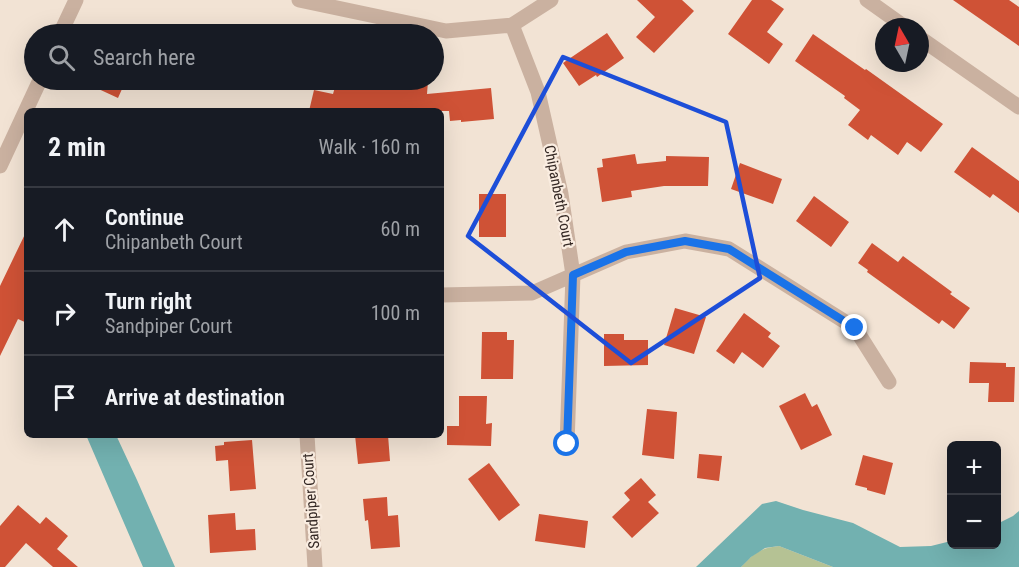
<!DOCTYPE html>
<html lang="en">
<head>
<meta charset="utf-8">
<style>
  :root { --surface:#171b24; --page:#20242c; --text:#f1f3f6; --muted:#9ea1a6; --line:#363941 }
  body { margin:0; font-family:"Roboto Condensed",sans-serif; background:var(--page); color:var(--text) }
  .controls { position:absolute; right:18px; bottom:18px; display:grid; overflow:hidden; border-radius:9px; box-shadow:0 6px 24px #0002 }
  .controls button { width:54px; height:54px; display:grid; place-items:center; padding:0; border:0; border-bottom:2px solid var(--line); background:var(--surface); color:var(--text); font:30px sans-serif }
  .compass { position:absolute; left:875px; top:18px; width:54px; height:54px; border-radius:50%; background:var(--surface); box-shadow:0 6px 24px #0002; rotate:351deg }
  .stop { position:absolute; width:18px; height:18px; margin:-14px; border:4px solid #1a73e8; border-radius:50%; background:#fff }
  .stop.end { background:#1a73e8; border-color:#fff; box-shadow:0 2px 6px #0008 }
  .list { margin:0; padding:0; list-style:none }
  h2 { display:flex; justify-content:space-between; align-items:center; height:78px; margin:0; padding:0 24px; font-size:26px }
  h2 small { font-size:20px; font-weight:400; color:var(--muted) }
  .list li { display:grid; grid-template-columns:39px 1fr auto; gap:18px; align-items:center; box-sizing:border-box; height:84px; padding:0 24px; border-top:2px solid var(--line) }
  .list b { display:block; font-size:22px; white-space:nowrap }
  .list p { margin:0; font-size:20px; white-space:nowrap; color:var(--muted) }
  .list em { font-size:20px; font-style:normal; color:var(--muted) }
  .icon { flex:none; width:33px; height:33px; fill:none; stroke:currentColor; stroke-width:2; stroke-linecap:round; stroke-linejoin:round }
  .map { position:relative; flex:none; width:1019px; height:567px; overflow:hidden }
  .search { position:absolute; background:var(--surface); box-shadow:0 6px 24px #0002; left:24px; top:24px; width:420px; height:66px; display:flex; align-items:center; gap:15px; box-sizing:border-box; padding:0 21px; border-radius:33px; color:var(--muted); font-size:22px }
  .panel { position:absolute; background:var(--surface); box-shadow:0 6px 24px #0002; left:24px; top:108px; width:420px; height:330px; border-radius:9px }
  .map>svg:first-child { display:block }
  .green { fill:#b5c294 }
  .water { fill:#72b1b0 }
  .building { fill:#cf5236 }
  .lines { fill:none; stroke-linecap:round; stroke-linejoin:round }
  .street { stroke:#cab1a0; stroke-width:15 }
  .route { stroke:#1a73e8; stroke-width:8 }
  .marked { fill:none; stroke:#1d4ed8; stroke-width:4.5; stroke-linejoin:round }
  .labels { text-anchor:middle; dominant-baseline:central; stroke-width:4.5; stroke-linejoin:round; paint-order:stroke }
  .street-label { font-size:15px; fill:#342824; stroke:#faede1 }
</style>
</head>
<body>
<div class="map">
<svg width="1019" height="567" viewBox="0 0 1019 567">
  <rect width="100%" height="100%" fill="#f2e3d4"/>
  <!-- green -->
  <path class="green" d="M779,546L833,567H741C753,553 761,548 779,546Z"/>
  <!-- water -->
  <path class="water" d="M86,435H116L137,480L175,567H143Z
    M776,501L803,510L853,523L900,547L931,546L951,541L952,544H996L997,524L1013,516L1019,511V567H833L779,546L765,548L751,557L741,567H696L762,504Z"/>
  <!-- building -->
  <path class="building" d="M637,0H682L694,11L654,53L636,37L655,17Z
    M752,0H771L784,9L767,32L783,44L769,64L728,34Z
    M953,0H1009L1019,7V46Z
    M607,33L624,58L597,77L596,75L579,86L563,63Z
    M813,34L865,70L866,69L943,124L921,152L907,142L898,155L871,135L868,140L848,125L860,110L844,98L845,96L795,61Z
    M79,80H126L118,98Z
    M337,80H368L367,83L406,84V81H428L427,94L491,88L494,119L461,122V120L450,121L449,111H309L314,90L333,94Z
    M972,147L1019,181V213L993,194L990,198L954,172Z
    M635,154L637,164L666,161V156L709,157L708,186H664L631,191L632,197L602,202L597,168L603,167L602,159Z
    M740,163L782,179L773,204L731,189Z
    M479,194H506V237H479Z
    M814,196L849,222L831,247L796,221Z
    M27,230V323L18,319L0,356V286Z
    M872,243L898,262L903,256L952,292L950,294L970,308L954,329L942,320L939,324L867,272L868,270L858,263Z
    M675,308L706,317L694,354L664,345Z
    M744,313L771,333L768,337L780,346L763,368L742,352L734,364L716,351Z
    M482,332H507V340H514L513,379H481Z
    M604,334H624V340H648V365L604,366Z
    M970,362L1006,363V367H1015L1014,402H988L989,383H969Z
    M805,393L812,407L817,404L832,435L801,450L779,406Z
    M459,396H487L486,424L492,423L491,446L447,445V426H459Z
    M647,409L677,412L674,459L642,455Z
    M355,435H388L390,461L358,464Z
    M252,440L256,489L230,491L228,460L216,461L215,446L224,445V442Z
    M699,454L722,456L719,481L697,478Z
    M863,455L893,463L885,495L867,490V488L855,485Z
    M489,463L520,505L499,521L468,479Z
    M641,478L656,495L648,502L659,513L632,538L612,517L630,500L624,493Z
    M387,497L388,516L398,515L400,547L371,549L368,520L365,521L363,499Z
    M18,505L40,524L46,517L68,536L57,549L78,567H53L26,543L5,567H0V526Z
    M235,513L236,530L255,529L256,550L210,553L208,515Z
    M539,514L588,521L585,548L535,541Z"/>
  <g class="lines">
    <!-- street -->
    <path class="street" d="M299,0L446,31L512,25L551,0
      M867,0L905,27
      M512,25L538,92L561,194L573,275L567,444
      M60,34L76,0
      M920,38L1019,107
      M0,166L40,80
      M441,295L532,293L626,252L685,241L729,249L855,328L889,382
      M307,435L315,567"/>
  </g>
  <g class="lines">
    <!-- route -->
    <path class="route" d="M567,444L573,275L626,252L685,241L729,249L855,328"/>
  </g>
  <!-- marked area -->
  <path class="marked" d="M563,57L726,122L760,278L631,363L468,236Z"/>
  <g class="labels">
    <!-- street labels -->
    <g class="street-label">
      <text transform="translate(559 196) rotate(79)">Chipanbeth Court</text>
      <text transform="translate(311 501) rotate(-94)">Sandpiper Court</text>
    </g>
  </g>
</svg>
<div class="controls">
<button>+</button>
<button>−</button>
</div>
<svg class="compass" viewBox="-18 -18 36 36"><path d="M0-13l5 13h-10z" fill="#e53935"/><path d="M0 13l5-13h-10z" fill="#9ea1a6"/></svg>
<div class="stop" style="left:567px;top:444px"></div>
<div class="stop end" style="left:855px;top:328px"></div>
<div class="search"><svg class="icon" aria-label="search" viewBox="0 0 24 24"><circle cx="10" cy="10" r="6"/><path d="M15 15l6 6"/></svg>Search here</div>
<section class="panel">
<h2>2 min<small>Walk · 160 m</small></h2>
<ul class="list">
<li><svg class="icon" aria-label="ahead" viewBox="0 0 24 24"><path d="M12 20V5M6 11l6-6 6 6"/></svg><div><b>Continue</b><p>Chipanbeth Court</p></div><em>60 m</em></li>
<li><svg class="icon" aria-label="right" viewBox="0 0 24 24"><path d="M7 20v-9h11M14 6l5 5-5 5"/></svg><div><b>Turn right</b><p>Sandpiper Court</p></div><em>100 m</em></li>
<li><svg class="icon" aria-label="arrive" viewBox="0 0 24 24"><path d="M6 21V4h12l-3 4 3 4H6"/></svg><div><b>Arrive at destination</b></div></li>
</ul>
</section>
</div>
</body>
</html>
